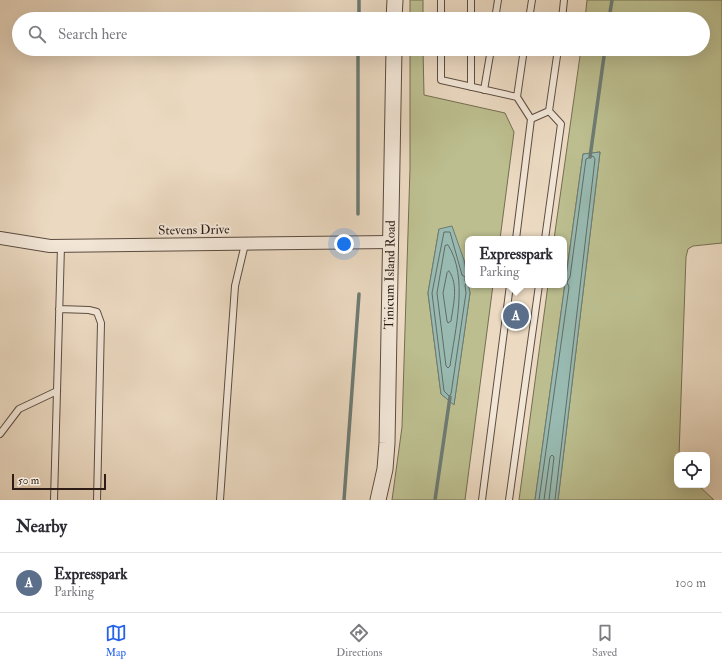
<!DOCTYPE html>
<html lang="en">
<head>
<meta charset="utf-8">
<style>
  :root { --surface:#fff; --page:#f2f2f3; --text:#2b2b33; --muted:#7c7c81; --line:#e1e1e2; --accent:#2563eb }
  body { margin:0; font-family:"IM FELL Double Pica",serif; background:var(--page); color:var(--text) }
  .controls { position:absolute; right:12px; bottom:12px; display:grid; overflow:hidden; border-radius:8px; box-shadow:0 4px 16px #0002 }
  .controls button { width:36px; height:36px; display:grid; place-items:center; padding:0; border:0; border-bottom:1px solid var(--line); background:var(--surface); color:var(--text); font:20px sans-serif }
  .scale { position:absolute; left:12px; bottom:10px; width:94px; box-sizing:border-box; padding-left:4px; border:2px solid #2d1d16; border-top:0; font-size:11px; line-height:14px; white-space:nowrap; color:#2d1d16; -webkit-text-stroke:3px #f2e6d7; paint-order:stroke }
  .you { position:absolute; left:344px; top:244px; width:14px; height:14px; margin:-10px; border:3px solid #fff; border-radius:50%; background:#1a73e8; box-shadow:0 0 0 6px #1a73e833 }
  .badge { display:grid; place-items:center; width:26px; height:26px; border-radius:50%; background:var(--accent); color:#fff; font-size:13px; font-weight:700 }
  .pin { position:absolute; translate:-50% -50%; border:2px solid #fff; box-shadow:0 1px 4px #0006 }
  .popup { position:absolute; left:465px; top:236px; width:102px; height:52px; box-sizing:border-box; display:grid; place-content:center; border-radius:8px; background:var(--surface); filter:drop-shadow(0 1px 3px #0005); font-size:13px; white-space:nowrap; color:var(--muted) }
  .popup b { font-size:15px; color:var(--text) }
  .popup::after { content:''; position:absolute; left:50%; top:100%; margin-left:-8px; border:8px solid transparent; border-top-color:var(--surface) }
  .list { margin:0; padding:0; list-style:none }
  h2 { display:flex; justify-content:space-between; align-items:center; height:52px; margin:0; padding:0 16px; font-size:17px }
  h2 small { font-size:13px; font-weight:400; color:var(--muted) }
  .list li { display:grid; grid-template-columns:26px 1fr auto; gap:12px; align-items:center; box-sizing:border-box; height:60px; padding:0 16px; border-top:1px solid var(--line) }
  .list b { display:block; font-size:15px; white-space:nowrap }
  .list p { margin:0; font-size:13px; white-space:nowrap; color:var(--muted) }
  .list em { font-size:13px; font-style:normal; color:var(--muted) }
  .icon { flex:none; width:22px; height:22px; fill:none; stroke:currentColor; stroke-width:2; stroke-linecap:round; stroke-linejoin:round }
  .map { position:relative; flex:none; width:722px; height:500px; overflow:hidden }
  .search { position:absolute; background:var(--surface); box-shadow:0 4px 16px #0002; left:12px; right:12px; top:12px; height:44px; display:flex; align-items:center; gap:10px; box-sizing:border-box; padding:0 14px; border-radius:22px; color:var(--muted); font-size:15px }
  .sheet { height:112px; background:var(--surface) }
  nav { display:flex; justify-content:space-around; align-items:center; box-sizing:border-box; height:56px; border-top:1px solid var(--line); background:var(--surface); font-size:11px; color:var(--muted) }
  nav a { display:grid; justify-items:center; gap:2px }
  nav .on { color:var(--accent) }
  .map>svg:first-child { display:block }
  .green { fill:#bcbe8f; stroke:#746e52 }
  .water { fill:#98bab1; stroke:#6d7b73 }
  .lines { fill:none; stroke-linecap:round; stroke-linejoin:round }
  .shore { stroke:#626c64; stroke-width:1 }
  .stream { stroke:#6d7b73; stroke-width:3.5 }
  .service-casing { stroke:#5c4c41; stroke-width:8 }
  .minor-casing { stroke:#5c4c41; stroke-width:14 }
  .tertiary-casing { stroke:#5c4c41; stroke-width:17 }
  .service { stroke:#f2e6d7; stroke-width:6 }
  .minor { stroke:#f2e6d7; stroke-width:12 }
  .tertiary { stroke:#f2e6d7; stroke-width:15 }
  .labels { text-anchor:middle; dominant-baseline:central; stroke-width:4; stroke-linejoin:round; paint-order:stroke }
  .street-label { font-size:13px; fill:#2d1d16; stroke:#f2e6d7 }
</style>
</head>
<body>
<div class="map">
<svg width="722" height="500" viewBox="0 0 722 500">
  <rect width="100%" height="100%" fill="#ebd9c1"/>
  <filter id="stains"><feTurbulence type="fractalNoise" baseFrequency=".005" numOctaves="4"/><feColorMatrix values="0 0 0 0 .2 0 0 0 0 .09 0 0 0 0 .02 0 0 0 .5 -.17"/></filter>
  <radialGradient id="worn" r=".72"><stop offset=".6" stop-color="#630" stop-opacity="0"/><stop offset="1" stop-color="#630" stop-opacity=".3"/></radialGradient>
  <!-- green -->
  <path class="green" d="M410,0H423V19H410Z
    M587,0H722V243L693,246L688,249L686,257L679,455H677V485H698L714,500H558L600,152L583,154L535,500H519L548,285H564V239H554L581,49H703V19H585Z
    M410,49H423L424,95L505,113L514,132L500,239H468V284L464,260L439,229L428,293L441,394L454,404L470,293L468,285H493L465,500H392L402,427L410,168Z"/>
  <!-- water -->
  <path class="water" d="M600,152L558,500H535L583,154Z
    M452,226L464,260L470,293L454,405L441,394L428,293L439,229Z"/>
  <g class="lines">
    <!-- shore -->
    <path class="shore" d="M448,245C469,277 455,330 450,366L448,368L446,366L437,293L445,246Z
      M449,271C459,285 453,306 451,321L448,323L447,321L443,293L447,273Z
      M468,279L462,275L450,232H444L432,293L444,391L449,396L451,394L466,293L465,285L468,281
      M539,500L569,287L567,282L570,277L586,159L593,156L595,159L555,500
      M544,500L550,457L552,455L554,457L549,500"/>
    <!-- stream -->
    <path class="stream" d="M359,19V0
      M609,19L612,0
      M590,157L605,49
      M358,214V49
      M466,280L468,267
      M344,500L359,294
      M435,500L450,397"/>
    <!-- service casing -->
    <g class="service-casing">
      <path id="service" d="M441,0V19
        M471,19V0
        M495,19L498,0
        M529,19L532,0
        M562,19L564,0
        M441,49V80L517,97L524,49
        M471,87V49
        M484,90L491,49
        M517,97L531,119
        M516,239L531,119L549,111
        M545,239L561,124L549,111L558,49
        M59,309L89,310L97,312L101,323L97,500
        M0,434L19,409L57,391
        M54,500L61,246
        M220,500L235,286L245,244
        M482,500L510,285
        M509,500L539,285"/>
    </g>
    <!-- minor casing -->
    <g class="minor-casing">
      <path id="minor" d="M0,238L50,246L390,242"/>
    </g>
    <!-- tertiary casing -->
    <g class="tertiary-casing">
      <g id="tertiary">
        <path d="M394,19L395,0"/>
        <path id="s1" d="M378,500L385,469L387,443L394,49"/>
      </g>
    </g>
    <!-- service -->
    <use href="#service" class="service"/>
    <!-- minor -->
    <use href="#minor" class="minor"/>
    <!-- tertiary -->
    <use href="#tertiary" class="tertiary"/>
  </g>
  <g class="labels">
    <!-- street labels -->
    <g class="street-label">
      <text transform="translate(194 230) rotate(-1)">Stevens Drive</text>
      <text stroke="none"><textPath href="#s1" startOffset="226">Tinicum Island Road</textPath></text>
    </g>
  </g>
  <rect width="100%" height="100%" filter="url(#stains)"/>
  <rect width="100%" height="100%" fill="url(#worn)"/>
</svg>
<div class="controls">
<button><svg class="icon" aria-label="locate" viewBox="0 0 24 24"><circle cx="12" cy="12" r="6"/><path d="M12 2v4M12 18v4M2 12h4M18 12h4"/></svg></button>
</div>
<div class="scale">50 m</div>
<div class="you"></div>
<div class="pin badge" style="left:516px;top:316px;background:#5c6f8a">A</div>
<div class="popup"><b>Expresspark</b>Parking</div>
<div class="search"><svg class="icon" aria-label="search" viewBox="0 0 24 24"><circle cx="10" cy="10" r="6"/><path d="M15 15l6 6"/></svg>Search here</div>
</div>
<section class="sheet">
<h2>Nearby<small></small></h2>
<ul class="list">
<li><span class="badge" style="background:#5c6f8a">A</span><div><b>Expresspark</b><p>Parking</p></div><em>100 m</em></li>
</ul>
</section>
<nav>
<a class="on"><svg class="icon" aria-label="map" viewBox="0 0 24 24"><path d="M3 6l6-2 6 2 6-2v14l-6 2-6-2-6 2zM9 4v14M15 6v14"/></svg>Map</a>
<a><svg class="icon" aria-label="directions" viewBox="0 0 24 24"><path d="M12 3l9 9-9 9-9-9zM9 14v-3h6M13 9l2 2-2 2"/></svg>Directions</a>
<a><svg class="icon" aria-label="saved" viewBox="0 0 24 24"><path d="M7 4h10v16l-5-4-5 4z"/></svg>Saved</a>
</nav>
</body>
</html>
